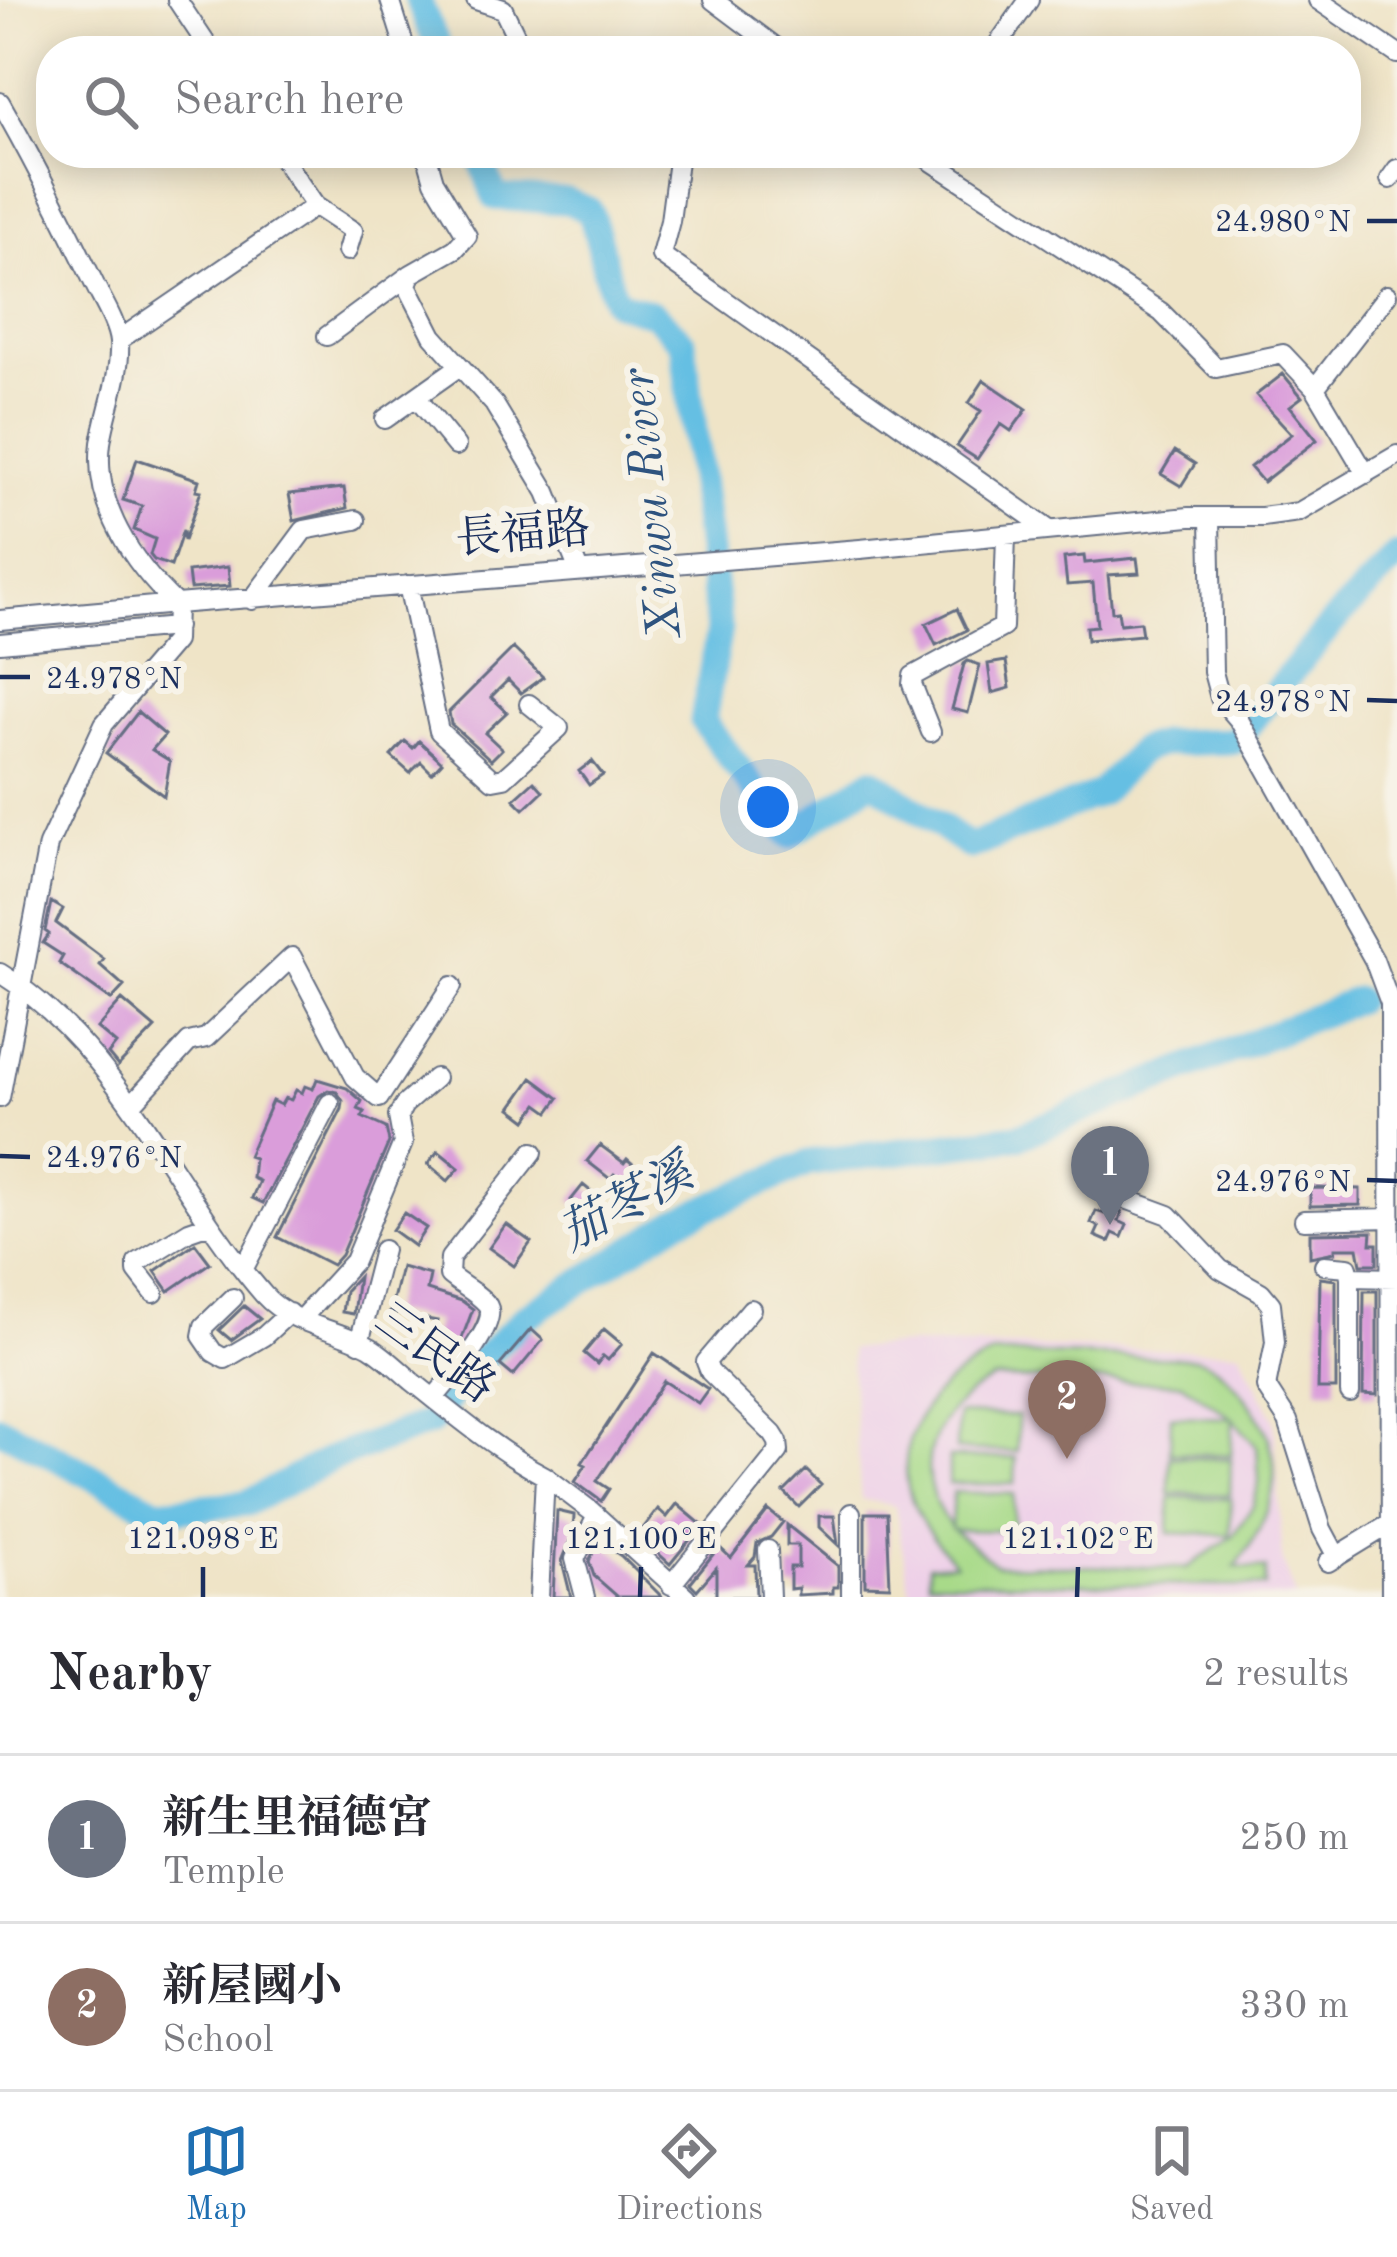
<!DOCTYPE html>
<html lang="en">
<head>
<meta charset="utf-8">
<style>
  :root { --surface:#fff; --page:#f2f2f3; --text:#2b2b33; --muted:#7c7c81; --line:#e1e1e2; --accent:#1f6fb2 }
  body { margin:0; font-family:"Old Standard TT","Noto Serif TC",serif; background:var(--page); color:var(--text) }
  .you { position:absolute; left:768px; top:807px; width:42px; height:42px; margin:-30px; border:9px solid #fff; border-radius:50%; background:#1a73e8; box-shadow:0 0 0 18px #1a73e833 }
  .badge { display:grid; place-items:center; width:78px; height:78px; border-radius:50%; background:var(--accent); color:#fff; font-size:39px; font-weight:700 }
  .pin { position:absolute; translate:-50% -99px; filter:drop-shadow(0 3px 6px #0008) }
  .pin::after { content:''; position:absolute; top:63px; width:42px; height:36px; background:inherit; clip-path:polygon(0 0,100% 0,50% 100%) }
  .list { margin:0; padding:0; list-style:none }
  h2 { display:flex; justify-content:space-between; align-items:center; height:156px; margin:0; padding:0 48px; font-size:51px }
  h2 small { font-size:39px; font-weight:400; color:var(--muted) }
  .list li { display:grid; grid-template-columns:78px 1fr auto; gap:36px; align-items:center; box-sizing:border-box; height:168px; padding:0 48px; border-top:3px solid var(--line) }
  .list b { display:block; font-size:45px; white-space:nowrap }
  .list p { margin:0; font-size:39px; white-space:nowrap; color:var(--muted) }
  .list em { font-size:39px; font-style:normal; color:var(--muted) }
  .icon { flex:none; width:66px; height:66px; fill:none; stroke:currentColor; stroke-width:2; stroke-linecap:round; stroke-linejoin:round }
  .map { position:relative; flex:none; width:1397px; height:1597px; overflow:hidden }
  .search { position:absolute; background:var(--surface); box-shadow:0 6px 30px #0003; left:36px; right:36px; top:36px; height:132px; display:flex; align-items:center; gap:30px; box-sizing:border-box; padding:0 42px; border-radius:48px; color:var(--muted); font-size:45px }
  .sheet { height:492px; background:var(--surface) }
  nav { display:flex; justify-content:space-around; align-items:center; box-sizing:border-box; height:168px; border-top:3px solid var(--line); background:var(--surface); font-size:33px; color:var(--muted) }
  nav a { display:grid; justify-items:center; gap:6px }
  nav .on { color:var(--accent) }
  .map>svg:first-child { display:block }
  .built { fill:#eed0e8 }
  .green { fill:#a8da89; stroke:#628474; stroke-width:3; fill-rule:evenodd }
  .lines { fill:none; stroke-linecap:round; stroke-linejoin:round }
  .river { stroke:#65bfe3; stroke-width:27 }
  .building { fill:#da9dda }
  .minor-casing { stroke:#656e83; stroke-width:22 }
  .minor { stroke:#fff; stroke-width:18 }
  .ticks { fill:none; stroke:#1b2f5e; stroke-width:4.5 }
  .labels { text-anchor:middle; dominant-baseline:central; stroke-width:12; stroke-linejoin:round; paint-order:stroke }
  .street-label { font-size:45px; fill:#1b2f5e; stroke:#f7f3e8 }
  .water-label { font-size:48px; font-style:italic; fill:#2e537f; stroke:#f7f3e8 }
  .ticks-label { font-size:30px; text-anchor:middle; fill:#1b2f5e; stroke:#f7f3e8; stroke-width:12; stroke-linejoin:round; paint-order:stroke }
</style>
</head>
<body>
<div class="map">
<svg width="1397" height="1597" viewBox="0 0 1397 1597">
  <rect width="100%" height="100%" fill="#f7f3e8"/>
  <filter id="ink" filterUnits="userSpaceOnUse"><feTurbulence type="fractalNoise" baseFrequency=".00833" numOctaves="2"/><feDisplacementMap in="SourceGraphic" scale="24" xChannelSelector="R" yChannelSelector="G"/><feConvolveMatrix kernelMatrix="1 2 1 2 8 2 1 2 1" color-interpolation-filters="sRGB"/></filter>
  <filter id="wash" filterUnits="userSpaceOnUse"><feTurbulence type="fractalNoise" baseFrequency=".004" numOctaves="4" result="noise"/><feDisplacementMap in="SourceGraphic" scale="48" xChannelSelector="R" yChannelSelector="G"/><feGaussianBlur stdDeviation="2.7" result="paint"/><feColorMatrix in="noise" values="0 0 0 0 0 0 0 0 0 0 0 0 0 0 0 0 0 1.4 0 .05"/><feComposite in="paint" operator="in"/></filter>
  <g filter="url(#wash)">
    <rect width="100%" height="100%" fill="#efe4c7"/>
    <!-- built -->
    <path class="built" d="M909,1345L1240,1351L1274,1419L1283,1562L1296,1597H911L895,1506L861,1499L850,1349Z"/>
    <!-- green -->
    <path class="green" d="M994,1354L1195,1358C1219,1364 1231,1379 1245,1397C1293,1457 1277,1511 1235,1567L1266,1569L1265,1587L929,1581V1565L955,1563C941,1547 925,1530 916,1510C884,1441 933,1380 994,1354ZM993,1379L1182,1383L1232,1418L1171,1416L1170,1453L1231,1455L1233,1419L1257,1447L1259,1482L1253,1506L1233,1536L1187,1568L996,1565L953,1530L1013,1531L1014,1494L953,1492L951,1527C905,1470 934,1409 993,1379Z
      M958,1414L1018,1416L1017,1452L956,1450Z
      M1170,1457L1231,1459L1230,1495L1169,1493Z
      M949,1458H1016L1015,1484H949Z
      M1170,1497L1231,1499L1230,1535L1169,1533Z"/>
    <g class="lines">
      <!-- river -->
      <path class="river" d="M418,0L440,51
        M479,153L495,197L567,201L589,210C602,240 602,272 616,302L654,314L683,342L719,629L703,721L789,835L873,780L970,847L1100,793L1141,750L1164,743L1235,741L1332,623L1397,557
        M0,1428L158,1511L247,1503L333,1458L431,1422L467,1373L525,1317L677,1221L809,1163L1019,1136L1356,1000"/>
    </g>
    <g id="blocks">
      <!-- building -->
      <path class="building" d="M1283,374L1302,397L1290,406L1317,440L1263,482L1250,467L1292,434L1256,395Z
        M984,380L1027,409L1011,431L1001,424L977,459L957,446L981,411L969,403Z
        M1175,451L1195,464L1181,486L1161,474Z
        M137,459L199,480L196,490L201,491L184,541L183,530L171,566L154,560L150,555L155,539L134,530L142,506L123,500Z
        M344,488L347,508L294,521L289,494Z
        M1084,556L1085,563L1137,558L1139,573L1108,575L1112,612L1118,611L1120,624L1140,622L1142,635L1087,640L1086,627L1097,626L1093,583L1067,585L1064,558Z
        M228,567L230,586L190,589L188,572Z
        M957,609L967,630L936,645L926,624Z
        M513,648L543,677L521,693L508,680L491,697L507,712L485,733L502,749L491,760L451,724L449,712Z
        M968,661L980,665L968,713L952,709L964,664Z
        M1006,661L1010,688L992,693L988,664Z
        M138,712L165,735L152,750L170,761L164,796L106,753Z
        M405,741L413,748L419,741L442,762L432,773L421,762L410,773L391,756Z
        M592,761L603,775L589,785L579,771Z
        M534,781L543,791L524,809L514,799Z
        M51,902L63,909L56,923L104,959L100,965L124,986L111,1000L59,963L63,956L43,943L49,934L45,931Z
        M122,1000L155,1028L118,1066L108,1054L116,1044L97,1028Z
        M532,1078L559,1098L549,1112L538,1104L527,1120L511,1108Z
        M317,1079L347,1088L362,1101L358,1109L365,1112L362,1117L386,1128L389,1142L341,1255L332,1265L277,1237L342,1109L343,1101L337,1092L328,1090L319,1096L263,1203L252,1198L259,1181L252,1178L254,1158L248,1156L272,1101L281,1105L285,1098L291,1100L296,1090L302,1093L305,1086L313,1089Z
        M600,1145L624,1163L627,1159L640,1170L628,1185L614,1174L610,1179L587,1161Z
        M438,1151L459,1168L448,1181L428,1164Z
        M583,1185L599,1198L587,1213L571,1200Z
        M1310,1188L1360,1189V1205L1310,1206Z
        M1108,1207L1122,1212L1119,1221L1127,1225L1122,1237L1113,1233L1109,1242L1095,1236L1099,1227L1091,1223L1096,1211L1105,1214Z
        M404,1213L426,1228L414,1246L392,1230Z
        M506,1224L531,1242L514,1266L489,1248Z
        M1372,1232L1371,1244H1377V1264H1361L1358,1248H1335V1252L1310,1257V1233Z
        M195,1243L210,1263L169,1291L155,1271Z
        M401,1267L430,1275L427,1290L462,1301L473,1309L459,1346L432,1337L437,1321L390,1312Z
        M358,1277L353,1314L342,1312L345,1291Z
        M1320,1278L1336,1280V1389H1318Z
        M1364,1291H1377V1395L1363,1394Z
        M244,1306L260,1319L231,1340L219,1330Z
        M531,1329L543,1340L513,1376L500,1365Z
        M604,1329L622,1344L608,1360L603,1356L597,1364L584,1353Z
        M654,1353L708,1389L698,1403L664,1381L597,1481L609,1489L601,1501L575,1482L586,1465L582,1463Z
        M806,1470L821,1485L799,1507L784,1492Z
        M677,1504L702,1525L670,1564L638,1535L658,1509L667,1517Z
        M768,1510L783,1522L771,1537L757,1543L755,1557L748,1565H755L756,1597H716V1568L697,1590L690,1583L719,1547L731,1558Z
        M557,1511L574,1515L573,1534L562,1561L571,1597H553Z
        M865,1513H887L890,1586L865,1585Z
        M819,1516H834L838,1545L819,1527Z
        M787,1525L838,1566V1587H833V1593L798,1595V1588L790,1589V1567H798V1545H787Z
        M599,1541L621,1556L662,1597H618L594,1576L589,1561Z"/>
    </g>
  </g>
  <g filter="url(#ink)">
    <use href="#blocks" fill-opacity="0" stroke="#656e83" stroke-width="3"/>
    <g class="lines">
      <!-- minor casing -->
      <g class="minor-casing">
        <path id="minor" d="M177,0L211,51
          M390,0L406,51
          M476,0L503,9L523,51
          M713,0L781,51
          M1318,0L1397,54
          M993,51L1029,0
          M0,102C34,161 64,221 94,283C102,300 117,323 119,342C121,376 106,410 101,443C93,504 132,563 176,604
          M426,153L434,181L467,236L455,249L411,274L407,285L433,336L494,404L547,492L579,571
          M571,153L573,157
          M679,153L670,221L661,255L1048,529
          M919,153L1161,312L1216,368L1283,354L1315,388L1366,474
          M1390,179L1397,169
          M315,206L353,231L347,251
          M327,336L411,274
          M119,340L315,206L279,153
          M1315,388L1387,295
          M416,397L456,446
          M385,419L460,366
          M1210,519L1213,672L1220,698L1239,720L1374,960L1390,1003L1391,1597
          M408,585L439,731L493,780L504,778L559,728L529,704
          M252,600L304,530L356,520
          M0,620L176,604
          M0,643L176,627
          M931,732L912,684L913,676L1003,627L1006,535
          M0,973C119,1047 174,1192 264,1295C291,1325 336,1328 370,1347C385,1356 399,1370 412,1381C456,1416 496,1450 545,1476L539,1597
          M0,1098L48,845L104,724L175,641L176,604L860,549L1189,517H1262L1299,512L1397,455
          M132,1104L189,1042L206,1038L292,957L355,1077L379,1098L452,986
          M1104,1191L1169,1215L1220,1269L1261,1292L1271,1304L1275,1342L1266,1387L1288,1421L1322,1529L1337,1557
          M1304,1220L1391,1218
          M1324,1265L1348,1267L1350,1277L1397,1278
          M244,1268L330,1103
          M1350,1277V1393
          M154,1293L137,1271V1263L189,1231L209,1224
          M233,1298L204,1326L202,1336L213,1352L225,1359L264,1336L289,1313
          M301,1319L354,1261L403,1143L398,1116L404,1105L435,1078
          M359,1343L383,1250
          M434,1398C447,1382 499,1325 488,1306C481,1295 459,1284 449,1275L450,1258L533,1152
          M545,1476L591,1511L686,1597
          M851,1513V1597
          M768,1550L770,1597
          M1328,1562L1390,1524
          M671,1585L779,1451L778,1442L773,1434L710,1372L706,1362L751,1309
          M585,1597L575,1559L597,1516"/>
      </g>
      <!-- minor -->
      <use href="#minor" class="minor"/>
    </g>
  </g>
  <!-- ticks -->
  <path class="ticks" d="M1367,221H1397M0,677H30M1367,700L1397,701M0,1156L30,1157M1367,1180L1397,1181M203,1597V1567M640,1597L641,1567M1077,1597L1078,1567"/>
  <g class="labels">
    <!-- street labels -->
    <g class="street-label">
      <text transform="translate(523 536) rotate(-5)">長福路</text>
      <text transform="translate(434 1355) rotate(36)">三民路</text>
    </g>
    <!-- water labels -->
    <g class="water-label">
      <text transform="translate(653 504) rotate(-96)">Xinwu River</text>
      <text transform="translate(627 1205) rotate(-29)">茄苳溪</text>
    </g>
  </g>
  <g class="ticks-label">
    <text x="1283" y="231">24.980°N</text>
    <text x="114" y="688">24.978°N</text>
    <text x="1283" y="711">24.978°N</text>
    <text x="114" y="1167">24.976°N</text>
    <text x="1283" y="1191">24.976°N</text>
    <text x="203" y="1548">121.098°E</text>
    <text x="641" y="1548">121.100°E</text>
    <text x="1078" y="1548">121.102°E</text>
  </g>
</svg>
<div class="you"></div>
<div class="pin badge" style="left:1110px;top:1225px;background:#6b7280">1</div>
<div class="pin badge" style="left:1067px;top:1459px;background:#8d6e63">2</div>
<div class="search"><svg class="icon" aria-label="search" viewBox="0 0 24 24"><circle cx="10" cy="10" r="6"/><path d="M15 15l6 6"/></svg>Search here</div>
</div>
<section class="sheet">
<h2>Nearby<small>2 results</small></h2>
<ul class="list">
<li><span class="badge" style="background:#6b7280">1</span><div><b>新生里福德宮</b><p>Temple</p></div><em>250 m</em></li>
<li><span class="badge" style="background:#8d6e63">2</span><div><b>新屋國小</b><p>School</p></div><em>330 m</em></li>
</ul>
</section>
<nav>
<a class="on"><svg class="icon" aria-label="map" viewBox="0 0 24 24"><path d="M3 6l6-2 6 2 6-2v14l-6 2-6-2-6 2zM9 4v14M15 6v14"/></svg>Map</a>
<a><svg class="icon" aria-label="directions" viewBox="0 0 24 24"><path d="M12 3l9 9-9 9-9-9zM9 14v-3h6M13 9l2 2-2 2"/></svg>Directions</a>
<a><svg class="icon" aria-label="saved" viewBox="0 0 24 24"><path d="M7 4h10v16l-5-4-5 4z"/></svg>Saved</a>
</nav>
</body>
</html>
